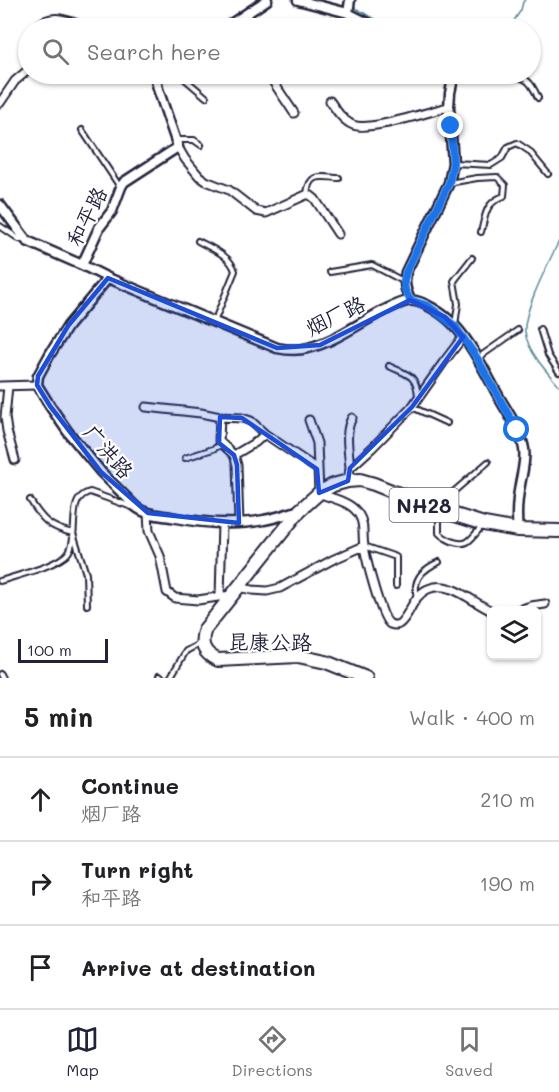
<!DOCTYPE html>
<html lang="en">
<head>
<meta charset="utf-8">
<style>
  :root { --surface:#fff; --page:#f2f2f2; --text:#202124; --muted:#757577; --line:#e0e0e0; --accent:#22223b }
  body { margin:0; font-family:Mali,"LXGW WenKai TC",sans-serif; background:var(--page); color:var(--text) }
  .controls { position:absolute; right:18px; bottom:18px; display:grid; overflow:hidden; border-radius:9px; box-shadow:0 2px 4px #0004 }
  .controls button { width:54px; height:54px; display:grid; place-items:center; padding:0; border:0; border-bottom:2px solid var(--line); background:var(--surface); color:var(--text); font:30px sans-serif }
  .scale { position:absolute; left:18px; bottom:15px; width:90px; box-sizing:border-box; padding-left:6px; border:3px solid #22223b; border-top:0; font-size:16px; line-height:21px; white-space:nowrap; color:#22223b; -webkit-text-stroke:4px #fff; paint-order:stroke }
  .stop { position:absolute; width:18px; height:18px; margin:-14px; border:4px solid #1a73e8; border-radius:50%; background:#fff }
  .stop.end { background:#1a73e8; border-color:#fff; box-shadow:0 2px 6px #0008 }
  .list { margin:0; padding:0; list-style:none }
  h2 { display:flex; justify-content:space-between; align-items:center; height:78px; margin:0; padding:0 24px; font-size:26px }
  h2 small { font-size:20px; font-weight:400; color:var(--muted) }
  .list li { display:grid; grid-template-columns:39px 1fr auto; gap:18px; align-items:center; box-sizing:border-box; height:84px; padding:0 24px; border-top:2px solid var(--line) }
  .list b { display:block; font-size:22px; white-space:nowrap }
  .list p { margin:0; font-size:20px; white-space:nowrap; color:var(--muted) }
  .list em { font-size:20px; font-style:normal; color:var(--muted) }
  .icon { flex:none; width:33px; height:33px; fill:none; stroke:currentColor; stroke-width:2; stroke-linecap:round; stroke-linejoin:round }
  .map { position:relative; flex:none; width:559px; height:678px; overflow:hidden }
  .search { position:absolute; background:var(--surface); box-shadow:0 2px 4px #0004; left:18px; right:18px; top:18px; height:66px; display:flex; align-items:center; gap:15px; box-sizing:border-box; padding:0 21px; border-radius:33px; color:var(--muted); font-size:22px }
  .sheet { height:330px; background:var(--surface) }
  nav { display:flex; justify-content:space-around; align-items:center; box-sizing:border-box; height:84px; border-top:2px solid var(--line); background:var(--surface); font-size:16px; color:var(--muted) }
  nav a { display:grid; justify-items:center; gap:3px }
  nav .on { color:var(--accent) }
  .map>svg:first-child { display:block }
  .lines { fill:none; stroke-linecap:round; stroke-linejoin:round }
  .stream { stroke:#588997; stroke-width:1.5 }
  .service-casing { stroke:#22223b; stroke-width:8 }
  .minor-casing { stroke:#22223b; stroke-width:11 }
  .tertiary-casing { stroke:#22223b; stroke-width:13 }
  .trunk-casing { stroke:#22223b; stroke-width:16 }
  .service { stroke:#fff; stroke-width:4 }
  .minor { stroke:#fff; stroke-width:7 }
  .tertiary { stroke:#fff; stroke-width:8 }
  .trunk { stroke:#fff; stroke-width:12 }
  .route { stroke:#1a73e8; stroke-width:8 }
  .marked { fill:#1d4ed8; fill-opacity:0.2; stroke:#1d4ed8; stroke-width:4.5; stroke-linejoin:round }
  .labels { text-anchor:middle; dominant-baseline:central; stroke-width:4.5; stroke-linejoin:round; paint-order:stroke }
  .shield { fill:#fff; stroke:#646476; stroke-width:1.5 }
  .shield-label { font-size:20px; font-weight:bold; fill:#22223b }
  .street-label { font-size:21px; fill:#22223b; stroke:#fff }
</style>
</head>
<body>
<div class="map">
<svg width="559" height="678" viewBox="0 0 559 678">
  <rect width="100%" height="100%" fill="#fff"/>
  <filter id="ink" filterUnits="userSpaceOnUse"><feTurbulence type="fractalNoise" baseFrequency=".0167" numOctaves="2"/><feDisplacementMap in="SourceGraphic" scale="12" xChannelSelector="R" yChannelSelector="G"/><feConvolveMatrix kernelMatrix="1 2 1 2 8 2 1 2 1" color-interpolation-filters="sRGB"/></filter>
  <g filter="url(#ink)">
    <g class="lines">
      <!-- stream -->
      <path class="stream" d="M355,8L391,28
        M509,28L521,10L523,2L525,0
        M559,241C549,262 523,311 525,332C528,352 546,371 559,386"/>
      <!-- service casing -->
      <g class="service-casing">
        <path id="service" d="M179,74L206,97
          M502,74C524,78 529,76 538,98
          M82,130L120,187
          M176,140H194L201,145
          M454,163L491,165L502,158L508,147L517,143L529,151L548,174
          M449,183L477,178L497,177L505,185L504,196C485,203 486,214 481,232
          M307,194C309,172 321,177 339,178
          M0,226L19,239L26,241
          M198,241C211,248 230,255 235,271L214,322
          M330,272L372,265L403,281
          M455,325L458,304L454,281L472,258
          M540,329L548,355L559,372
          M478,358L518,330
          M389,366C407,375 417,374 418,397
          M412,407L447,423
          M185,458L213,449L221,445
          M30,500C42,520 50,528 73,533L86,574L87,605
          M437,506L488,462
          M439,514V533C445,539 458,546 467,542C472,539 477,532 481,527
          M364,546L396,557V586
          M0,581C19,575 49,568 65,556C80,545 68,506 82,496C82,495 89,492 90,492L132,507
          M417,597C412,579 423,569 439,562
          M0,674L2,678
          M159,676L163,678
          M170,678L186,651L201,643"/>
      </g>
      <!-- minor casing -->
      <g class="minor-casing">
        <path id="minor" d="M36,28C52,10 70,22 89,28
          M268,74L294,113
          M330,101C336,110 343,121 353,125C370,132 429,111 449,107
          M0,103L15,81L28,70
          M178,147L185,159L199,176L206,181L229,190L256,211L266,213L306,195H310L315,199L338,234
          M0,386L37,385
          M8,386L5,417L7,431L15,460
          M146,407L201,413L220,417L219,441L234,455L237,465L239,523
          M220,417L242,418L251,421L265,434L317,469
          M309,420L317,443L319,493C332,499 351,501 359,515C365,524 362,535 364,546C366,559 381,619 390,624C393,625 396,626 399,624C410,616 412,596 428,589C450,579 473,603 492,611
          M234,455L256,442L265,434
          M350,468C349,452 344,432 352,418
          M348,481L350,468L372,448L412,407L443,363L463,337
          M148,513L149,531L160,556L167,592L175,598L198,600L231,595
          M239,587L252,590L267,591L280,588L332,560L364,546
          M220,597L222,523
          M518,610L531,606L545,604"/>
      </g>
      <!-- tertiary casing -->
      <g class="tertiary-casing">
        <path id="tertiary" d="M298,0L348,13L378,28
          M348,13L350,0
          M225,28L267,0
          M0,205L27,241L82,265L108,278L277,348C287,350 297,351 308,348C342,340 373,311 407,301C420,297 446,316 454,325C473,345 487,376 500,399C509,415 521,431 524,449C526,460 522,473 520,485C517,501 516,515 518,530
          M82,265L99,228L112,211L121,187L124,182L178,147L158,89L155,74
          M108,278L68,326L50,354L38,376L37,385L50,406L68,432L101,472L136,507C146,515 159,515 171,517C201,523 234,526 264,520C276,518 288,514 300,510
          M410,300C405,289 404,283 406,272L449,183L453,163L449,107L450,93L454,74"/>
      </g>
      <!-- trunk casing -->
      <g class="trunk-casing">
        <path id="trunk" d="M366,678L326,662L298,656L218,660C204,654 199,644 205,629L300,510L319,493L333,485L348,481L360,480L374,484L439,510L484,524L518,530L559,531"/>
      </g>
      <!-- service -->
      <use href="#service" class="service"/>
      <!-- minor -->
      <use href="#minor" class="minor"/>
      <!-- tertiary -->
      <use href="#tertiary" class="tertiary"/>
      <!-- trunk -->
      <use href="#trunk" class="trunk"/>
    </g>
  </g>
  <g class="lines" filter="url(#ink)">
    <!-- route -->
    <path class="route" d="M451,126L453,163L449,183L406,272L404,281L405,290L410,300L428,306L455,326L477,358L517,430"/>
  </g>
  <!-- marked area -->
  <path class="marked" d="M108,278L277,348L320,345L410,300L445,317L463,337L412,407L350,468L348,481L319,493L317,469L242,418L220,417L219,443L234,455L237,465L239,523L148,513L101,472L50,406L37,385L38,376L68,326Z"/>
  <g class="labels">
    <!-- shield labels -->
    <rect class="shield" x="389.5" y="488" width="69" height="34" rx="4.5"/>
    <g class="shield-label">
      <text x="424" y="505">NH28</text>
    </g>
    <!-- street labels -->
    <g class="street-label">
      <text transform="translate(86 216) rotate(-63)">和平路</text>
      <text transform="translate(335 315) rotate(-26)">烟厂路</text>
      <text transform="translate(109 451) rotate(49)">广洪路</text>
      <text transform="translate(270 641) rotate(1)">昆康公路</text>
    </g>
  </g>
</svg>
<div class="controls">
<button><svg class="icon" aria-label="layers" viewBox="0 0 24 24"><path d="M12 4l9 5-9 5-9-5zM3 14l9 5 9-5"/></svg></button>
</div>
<div class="scale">100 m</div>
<div class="stop" style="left:517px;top:430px"></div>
<div class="stop end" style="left:451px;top:126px"></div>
<div class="search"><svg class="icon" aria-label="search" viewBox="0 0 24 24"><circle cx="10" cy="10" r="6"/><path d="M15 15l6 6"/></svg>Search here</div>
</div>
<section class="sheet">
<h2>5 min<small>Walk · 400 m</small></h2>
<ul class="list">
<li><svg class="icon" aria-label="ahead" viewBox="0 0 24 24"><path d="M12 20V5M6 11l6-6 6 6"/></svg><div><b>Continue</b><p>烟厂路</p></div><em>210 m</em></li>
<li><svg class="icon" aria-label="right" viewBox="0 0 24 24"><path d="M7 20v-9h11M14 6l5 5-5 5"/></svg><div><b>Turn right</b><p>和平路</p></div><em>190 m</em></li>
<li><svg class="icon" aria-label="arrive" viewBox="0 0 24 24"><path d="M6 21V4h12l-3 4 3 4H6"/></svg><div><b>Arrive at destination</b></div></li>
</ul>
</section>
<nav>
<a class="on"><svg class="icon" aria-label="map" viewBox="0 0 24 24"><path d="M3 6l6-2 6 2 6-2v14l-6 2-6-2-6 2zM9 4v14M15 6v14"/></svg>Map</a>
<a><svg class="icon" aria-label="directions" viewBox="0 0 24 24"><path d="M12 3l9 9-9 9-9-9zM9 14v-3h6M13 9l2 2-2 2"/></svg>Directions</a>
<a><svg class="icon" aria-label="saved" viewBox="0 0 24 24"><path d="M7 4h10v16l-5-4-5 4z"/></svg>Saved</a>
</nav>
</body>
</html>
